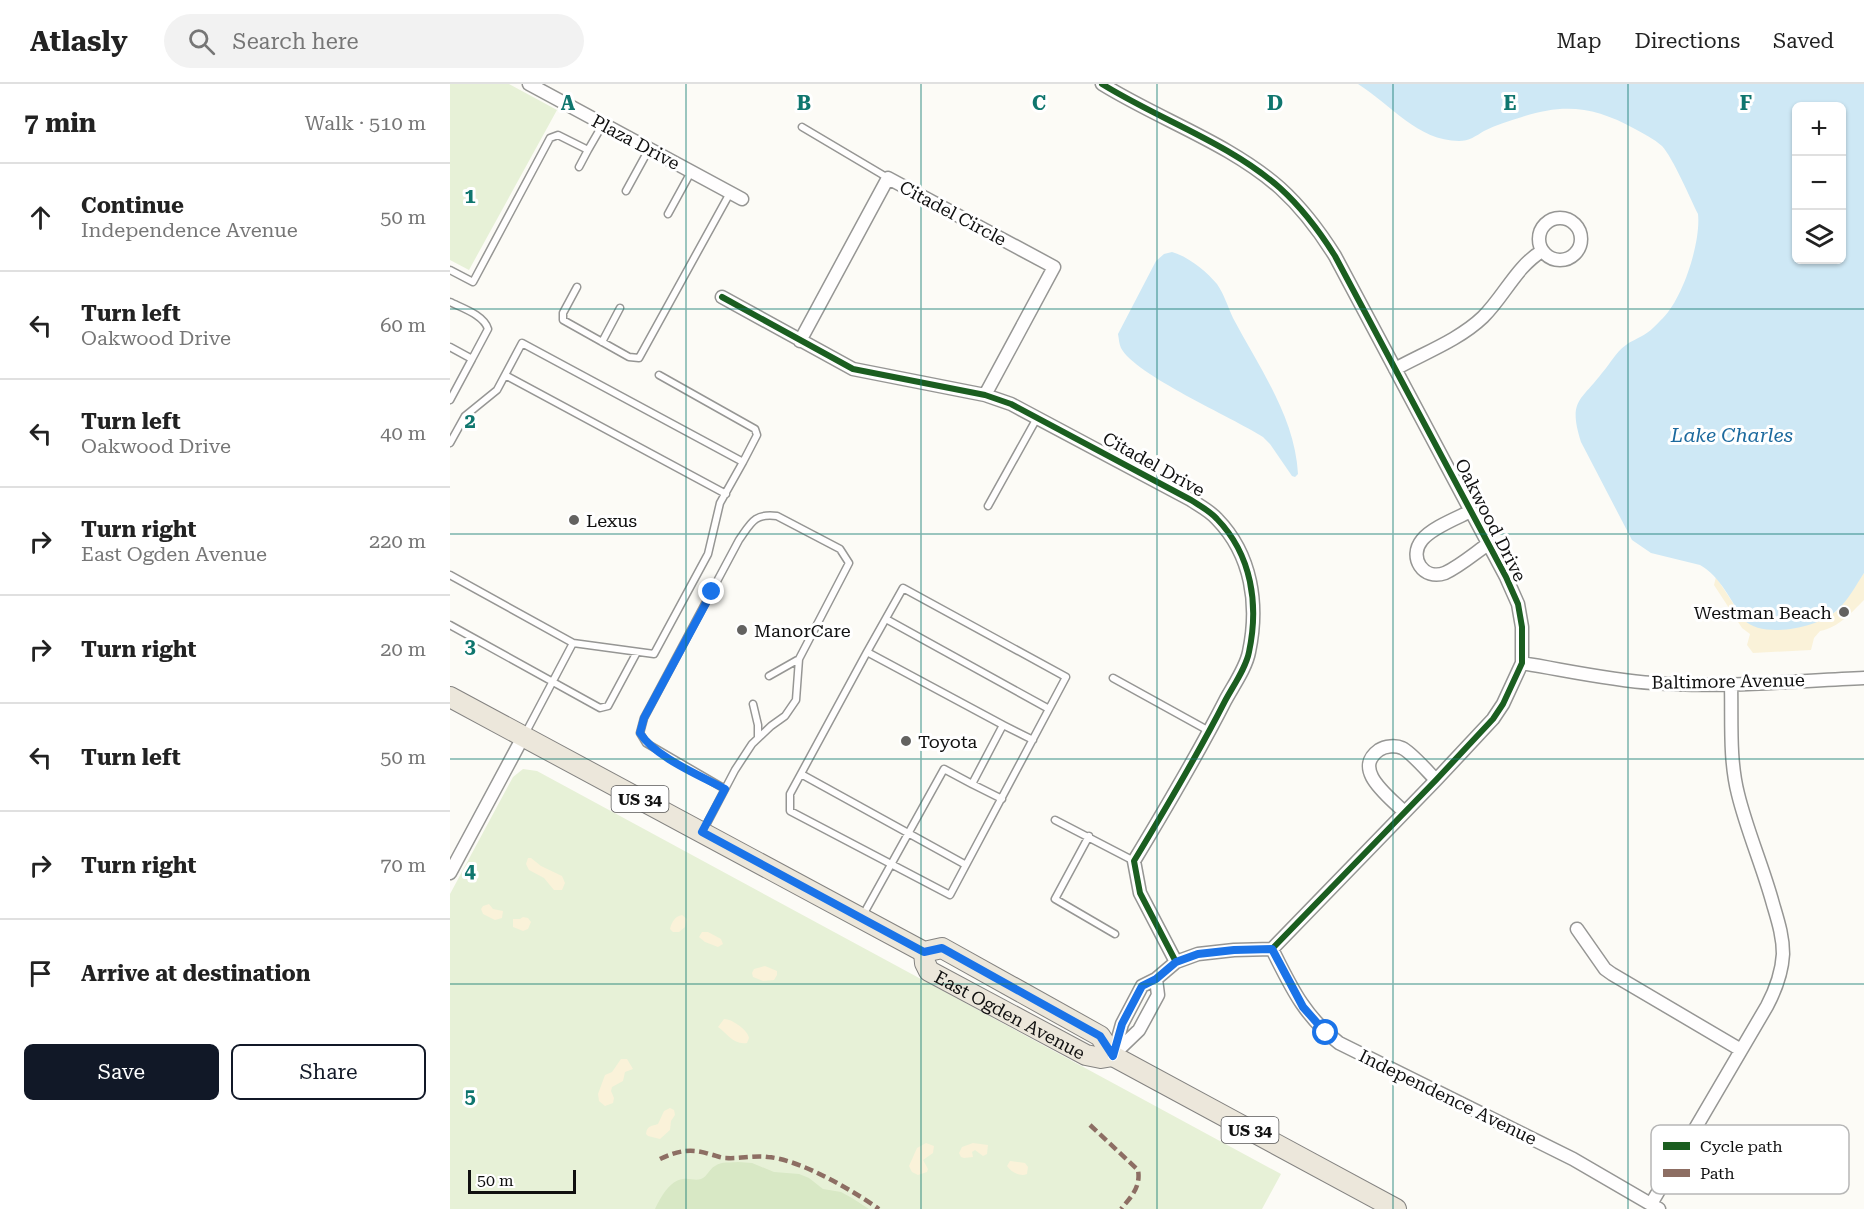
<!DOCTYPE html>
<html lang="en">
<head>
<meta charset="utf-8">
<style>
  :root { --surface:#fff; --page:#f2f2f2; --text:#222; --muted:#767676; --line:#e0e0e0; --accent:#111827 }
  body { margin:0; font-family:"Roboto Serif",serif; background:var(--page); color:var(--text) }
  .controls { position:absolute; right:18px; top:18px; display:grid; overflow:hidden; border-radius:9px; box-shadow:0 2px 4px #0004 }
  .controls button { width:54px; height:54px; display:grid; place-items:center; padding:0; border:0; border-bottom:2px solid var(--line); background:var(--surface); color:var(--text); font:30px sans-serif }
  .scale { position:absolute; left:18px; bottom:15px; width:108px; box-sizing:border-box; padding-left:6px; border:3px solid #101010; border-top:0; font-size:16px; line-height:21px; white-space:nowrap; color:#101010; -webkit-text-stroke:4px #fff; paint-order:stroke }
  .stop { position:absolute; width:18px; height:18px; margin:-14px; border:4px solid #1a73e8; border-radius:50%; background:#fff }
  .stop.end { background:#1a73e8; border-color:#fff; box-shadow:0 2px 6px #0008 }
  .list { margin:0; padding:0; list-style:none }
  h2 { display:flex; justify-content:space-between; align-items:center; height:78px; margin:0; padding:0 24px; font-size:26px }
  h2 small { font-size:20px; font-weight:400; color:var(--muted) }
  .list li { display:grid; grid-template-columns:39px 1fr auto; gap:18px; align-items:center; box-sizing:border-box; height:108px; padding:0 24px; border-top:2px solid var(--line) }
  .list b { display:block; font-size:22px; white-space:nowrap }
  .list p { margin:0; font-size:20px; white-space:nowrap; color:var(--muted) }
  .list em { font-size:20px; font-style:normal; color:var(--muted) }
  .actions { display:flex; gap:12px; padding:18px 24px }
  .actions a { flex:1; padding:14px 0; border:2px solid var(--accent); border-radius:9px; text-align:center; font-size:21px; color:var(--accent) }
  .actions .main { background:var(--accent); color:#fff }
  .icon { flex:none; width:33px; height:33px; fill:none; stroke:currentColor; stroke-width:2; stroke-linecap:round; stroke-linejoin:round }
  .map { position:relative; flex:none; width:1414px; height:1125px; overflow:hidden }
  header { display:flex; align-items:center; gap:36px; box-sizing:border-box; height:84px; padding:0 30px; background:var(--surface); border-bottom:2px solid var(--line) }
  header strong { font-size:28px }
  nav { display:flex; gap:33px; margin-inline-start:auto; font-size:21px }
  .search { width:420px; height:54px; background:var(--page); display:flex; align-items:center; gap:15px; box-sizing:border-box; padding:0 21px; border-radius:33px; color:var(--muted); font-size:22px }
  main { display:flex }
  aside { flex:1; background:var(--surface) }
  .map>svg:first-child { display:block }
  .green { fill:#e7f1d7 }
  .forest { fill:#d8e8c5 }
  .sand { fill:#faf2d9 }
  .water { fill:#cee8f5; fill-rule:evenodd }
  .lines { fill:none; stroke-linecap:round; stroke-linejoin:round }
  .lane-casing { stroke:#969694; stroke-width:9 }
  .street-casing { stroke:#969694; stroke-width:15 }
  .primary-casing { stroke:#848381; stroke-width:22 }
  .lane { stroke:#fffefe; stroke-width:6 }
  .street { stroke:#fffefe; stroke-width:12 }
  .primary { stroke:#ece7db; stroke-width:20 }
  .quiet { stroke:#8d6e63; stroke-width:4.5; stroke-dasharray:9 4.5; stroke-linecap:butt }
  .cycleway-casing { stroke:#fff; stroke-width:10 }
  .cycleway { stroke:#1b5e20; stroke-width:6 }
  .route { stroke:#1a73e8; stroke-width:8 }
  .grid { fill:none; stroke:#0f766e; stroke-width:1.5; stroke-opacity:0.55 }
  .poi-dot { fill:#636260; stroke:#fff; stroke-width:2 }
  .labels { text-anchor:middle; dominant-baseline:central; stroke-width:6; stroke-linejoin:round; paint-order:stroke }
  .shield { fill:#fff; stroke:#585858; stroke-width:1.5 }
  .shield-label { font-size:16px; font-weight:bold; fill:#101010 }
  .street-label { font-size:18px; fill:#101010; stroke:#fff }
  .poi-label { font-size:18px; fill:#101010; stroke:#fff; text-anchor:start }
  .water-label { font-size:20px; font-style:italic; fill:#1d6a9e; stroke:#fff }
  .key { fill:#fff; stroke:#b7b7b7; stroke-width:1.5 }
  .key-label { font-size:16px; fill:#101010 }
  .grid-label { font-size:20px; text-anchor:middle; font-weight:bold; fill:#0f766e; stroke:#fff; stroke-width:6; stroke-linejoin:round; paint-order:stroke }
</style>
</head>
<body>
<header>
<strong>Atlasly</strong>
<div class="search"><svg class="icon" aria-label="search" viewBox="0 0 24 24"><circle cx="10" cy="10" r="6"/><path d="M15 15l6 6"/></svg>Search here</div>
<nav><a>Map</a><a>Directions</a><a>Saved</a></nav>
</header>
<main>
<aside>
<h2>7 min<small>Walk · 510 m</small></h2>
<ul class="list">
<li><svg class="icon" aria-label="ahead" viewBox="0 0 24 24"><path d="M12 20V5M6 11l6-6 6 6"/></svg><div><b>Continue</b><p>Independence Avenue</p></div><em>50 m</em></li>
<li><svg class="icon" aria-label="left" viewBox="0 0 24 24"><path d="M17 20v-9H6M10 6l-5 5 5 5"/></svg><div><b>Turn left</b><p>Oakwood Drive</p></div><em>60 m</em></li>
<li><svg class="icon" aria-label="left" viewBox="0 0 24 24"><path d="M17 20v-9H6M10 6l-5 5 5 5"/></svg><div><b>Turn left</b><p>Oakwood Drive</p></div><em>40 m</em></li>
<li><svg class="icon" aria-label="right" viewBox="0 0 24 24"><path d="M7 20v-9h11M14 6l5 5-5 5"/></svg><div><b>Turn right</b><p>East Ogden Avenue</p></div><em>220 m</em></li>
<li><svg class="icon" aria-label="right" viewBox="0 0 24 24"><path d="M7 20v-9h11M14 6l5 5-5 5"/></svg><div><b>Turn right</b></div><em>20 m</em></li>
<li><svg class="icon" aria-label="left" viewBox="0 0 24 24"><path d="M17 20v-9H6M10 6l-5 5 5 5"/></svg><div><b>Turn left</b></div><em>50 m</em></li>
<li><svg class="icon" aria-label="right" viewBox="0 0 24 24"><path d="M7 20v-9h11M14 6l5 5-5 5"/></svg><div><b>Turn right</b></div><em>70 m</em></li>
<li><svg class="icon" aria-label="arrive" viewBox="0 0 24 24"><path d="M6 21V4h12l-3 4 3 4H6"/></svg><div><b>Arrive at destination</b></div></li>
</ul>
<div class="actions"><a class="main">Save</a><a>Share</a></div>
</aside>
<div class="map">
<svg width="1414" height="1125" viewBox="0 0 1414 1125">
  <rect width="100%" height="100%" fill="#fcfbf6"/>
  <!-- green -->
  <path class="green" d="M0,0H59L107,26L19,186L0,176Z
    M73,685L87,687L831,1090L812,1125H0V810L63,693Z"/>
  <!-- forest -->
  <path class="forest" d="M288,1078L302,1079L324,1088L349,1090L359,1094L373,1105L391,1108L402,1114L419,1125H205C211,1113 219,1097 233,1095C239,1094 245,1097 251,1095C258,1092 259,1085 265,1082C271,1077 281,1079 288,1078Z"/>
  <!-- sand -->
  <path class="sand" d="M1414,489V516C1402,528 1388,544 1370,547L1364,554L1361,566L1303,569L1297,561L1300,550L1292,544L1264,501L1266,493L1294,536H1372L1387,527Z
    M78,774H81L91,782L112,792L115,799L112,806H104L94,794L79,786L76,780Z
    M39,820L43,825L53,827L52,834L45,836L33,830L31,825L33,822Z
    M232,831L237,835L235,843L229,848H223L220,845C221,839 225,832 232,831Z
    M73,833L78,834L81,838L78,845L73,847L63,843V835H70Z
    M252,848H258L271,855L273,860L268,863L255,858L249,853Z
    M315,882L327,887V891L324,896L313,897L303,893L302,889L304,885Z
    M274,935C282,935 298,946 299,954L297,959C283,961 278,950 268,943Z
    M171,975H177L183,985L175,988L173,997L162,1003L161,1007L164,1014L163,1019L155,1022L149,1017L148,1010L155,991L162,988Z
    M220,1024L224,1026L225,1031L221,1037L220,1046L210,1055L198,1052L196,1050C197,1041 202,1042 208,1040L214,1027Z
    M476,1059L484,1062L483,1069L473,1076L478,1085L477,1088L468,1091L462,1088L459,1082L467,1064Z
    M523,1059L538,1061L537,1070L533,1072L525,1066L522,1068L523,1073L514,1074L511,1073L509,1069L512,1063Z
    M560,1077L575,1079L578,1083L577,1090C570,1093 561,1088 557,1082Z"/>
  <!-- water -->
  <path class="water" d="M908,0H1414V489C1406,501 1398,517 1386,527C1367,544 1313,555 1294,536C1281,517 1270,492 1250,481L1201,469L1182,456L1131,358C1118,316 1130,318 1152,289C1161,279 1165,269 1176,261C1181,257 1187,255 1192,252C1200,248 1207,240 1213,234C1233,214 1251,158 1248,130C1240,114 1223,74 1212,62C1204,55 1194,50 1185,45C1145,23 1115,19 1072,33C1059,37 1046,41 1034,47C1026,52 1019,57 1009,57C968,57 940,20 908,0ZM1392,22V176H1346V22Z
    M722,168C739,173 756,187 767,200C774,210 778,223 783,234C809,283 845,333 848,390L845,393L842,392L820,360L813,353C782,333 685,291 671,264C669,260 669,255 668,250L706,177L714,170Z"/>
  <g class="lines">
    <!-- lane casing -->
    <g class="lane-casing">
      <path id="lane" d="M352,43L438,94
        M129,83L138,66
        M176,107L199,65
        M218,130L241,88
        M0,186L23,198L100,54L108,51L138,66L153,40
        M127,203L113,229V236L179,273L189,274L280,109
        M0,218C12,224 34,231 38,245L22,275
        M152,258L170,224
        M0,263L22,275L0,316
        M55,291L276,410
        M209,291L305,345L307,351L293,378
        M0,359L15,332L47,306L72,259L293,378L270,419L258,470L204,570L123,559
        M538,422L587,334
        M0,491L123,559L75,650
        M436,535L599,625
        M0,541L150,624L158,622L187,568
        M319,592L349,575
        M663,594L759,647
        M303,620L308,641V654
        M553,641L583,656
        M351,690L516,781
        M522,700L552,715
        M605,736L684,777
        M254,745L285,686L302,660L321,642L335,632L346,616L349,575L399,479L390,465L327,432C304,429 301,439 289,456L194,634L190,649L196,659L275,705
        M639,752L605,815L665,850
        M413,831L494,685L522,700L553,641L417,568L453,504L616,593L500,811L340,727V710L417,568"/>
    </g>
    <!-- street casing -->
    <g class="street-casing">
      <path id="street" d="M79,0L292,115
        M652,0C710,36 779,59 830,104C852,124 870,148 885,172L1056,493L1068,520L1072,543V579L1053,620L1043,635L986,696L822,865L784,866L748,870L726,878L706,895L692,902L672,940L663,972
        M1089 155a21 21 0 1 1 42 0a21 21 0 1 1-42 0Z
        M272,213L403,285L535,311L561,320L741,416C750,422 760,427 767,435C802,471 809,521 799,568C796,584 783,602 775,617C747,672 716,724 684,777L690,809L726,878
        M350,257L438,94L604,183L535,311
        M945,285C974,269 1009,256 1033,233C1055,211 1066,183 1092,167
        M1021,427C1007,434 981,444 972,456C958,473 973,497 995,489C1010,482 1025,469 1038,460
        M1072,579C1115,586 1159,596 1203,599C1273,604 1344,597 1414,594
        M954,728C940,713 901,686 929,666C935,662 946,661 952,664C961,668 978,688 986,696
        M0,789L73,653
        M1127,845L1155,885L1162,890L1291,966
        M822,865C841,903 854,932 889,959L1123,1075L1209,1125
        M663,971L689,946L708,911L706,895
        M1201,1120L1317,922C1326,905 1332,888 1333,870C1333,852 1328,837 1323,820C1313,783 1297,747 1288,710C1279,675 1282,636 1281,600"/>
    </g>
    <!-- primary casing -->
    <g class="primary-casing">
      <g id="primary">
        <path d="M0,613L474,868L492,864L650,952L663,972L946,1125"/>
        <path id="s1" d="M474,868L475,879L479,887L636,971L651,974L663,972"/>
      </g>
    </g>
    <!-- lane -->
    <use href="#lane" class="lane"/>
    <!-- street -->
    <use href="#street" class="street"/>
    <!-- primary -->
    <use href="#primary" class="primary"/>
    <!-- quiet -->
    <path class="quiet" d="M640,1041L688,1086C691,1103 681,1113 671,1125
      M210,1075C226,1067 241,1064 259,1070C265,1071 270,1074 276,1074C290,1075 304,1071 318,1073C351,1076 402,1106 429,1125"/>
    <!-- cycleway casing -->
    <g class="cycleway-casing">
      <path id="cycleway" d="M652,0C710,36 779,59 830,104C852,124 870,148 885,172L1056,493L1068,520L1072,543V579L1053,620L1043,635L986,696L822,865L784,866L748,870L726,878L706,895L692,902L672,940L663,972
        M272,213L403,285L535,311L561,320L741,416C750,422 760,427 767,435C802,471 809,521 799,568C796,584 783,602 775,617C747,672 716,724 684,777L690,809L726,878"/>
    </g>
    <!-- cycleway -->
    <use href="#cycleway" class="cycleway"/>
  </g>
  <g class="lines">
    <!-- route -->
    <path class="route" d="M262,508L194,634L190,649C205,673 249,691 275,705L252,748L474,868L492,864L650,952L663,972L672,940L692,902L706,895L726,878L748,870L784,866L822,865L853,923L876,949"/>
  </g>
  <!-- grid -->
  <path class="grid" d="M236,0V1125M471,0V1125M707,0V1125M943,0V1125M1178,0V1125M0,225H1414M0,450H1414M0,675H1414M0,900H1414"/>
  <!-- markers -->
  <g class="poi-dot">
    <circle cx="124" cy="436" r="6"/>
    <circle cx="1394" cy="528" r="6"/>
    <circle cx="292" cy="546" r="6"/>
    <circle cx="456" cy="657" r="6"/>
  </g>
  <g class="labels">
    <!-- shield labels -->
    <g class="shield">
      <rect x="161.5" y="702" width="57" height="26" rx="4.5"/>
      <rect x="771.5" y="1033" width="57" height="26" rx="4.5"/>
    </g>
    <g class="shield-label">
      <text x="190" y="715">US 34</text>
      <text x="800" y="1046">US 34</text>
    </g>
    <!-- street labels -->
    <g class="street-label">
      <text transform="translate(186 58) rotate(28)">Plaza Drive</text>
      <text transform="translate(503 129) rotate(28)">Citadel Circle</text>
      <text transform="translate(704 380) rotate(29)">Citadel Drive</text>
      <text transform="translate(1041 436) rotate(63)">Oakwood Drive</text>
      <text transform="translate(1278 597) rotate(-1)">Baltimore Avenue</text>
      <text stroke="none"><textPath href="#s1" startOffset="112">East Ogden Avenue</textPath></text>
      <text transform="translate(998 1013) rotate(26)">Independence Avenue</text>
    </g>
    <!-- poi labels -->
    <g class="poi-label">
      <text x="136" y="436">Lexus</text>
      <text x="1382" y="528" text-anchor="end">Westman Beach</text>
      <text x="304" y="546">ManorCare</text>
      <text x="468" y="657">Toyota</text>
    </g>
    <!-- water labels -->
    <g class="water-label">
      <text x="1282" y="351">Lake Charles</text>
    </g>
  </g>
  <!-- legend -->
  <rect x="1201" y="1041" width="198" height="69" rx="9" class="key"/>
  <rect x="1213" y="1058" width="27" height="8" fill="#1b5e20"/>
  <rect x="1213" y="1085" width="27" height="8" fill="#8d6e63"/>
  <g class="key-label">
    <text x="1250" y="1068">Cycle path</text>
    <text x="1250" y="1095">Path</text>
  </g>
  <g class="grid-label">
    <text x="118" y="26">A</text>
    <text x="354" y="26">B</text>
    <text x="589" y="26">C</text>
    <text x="825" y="26">D</text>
    <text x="1060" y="26">E</text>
    <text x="1296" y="26">F</text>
    <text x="20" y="119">1</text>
    <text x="20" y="344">2</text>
    <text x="20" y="569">3</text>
    <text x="20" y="794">4</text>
    <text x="20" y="1019">5</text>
  </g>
</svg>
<div class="controls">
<button>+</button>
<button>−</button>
<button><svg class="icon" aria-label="layers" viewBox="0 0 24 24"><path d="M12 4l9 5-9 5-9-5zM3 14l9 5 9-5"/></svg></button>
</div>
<div class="scale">50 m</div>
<div class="stop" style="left:876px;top:949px"></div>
<div class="stop end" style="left:262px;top:508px"></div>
</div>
</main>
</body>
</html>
